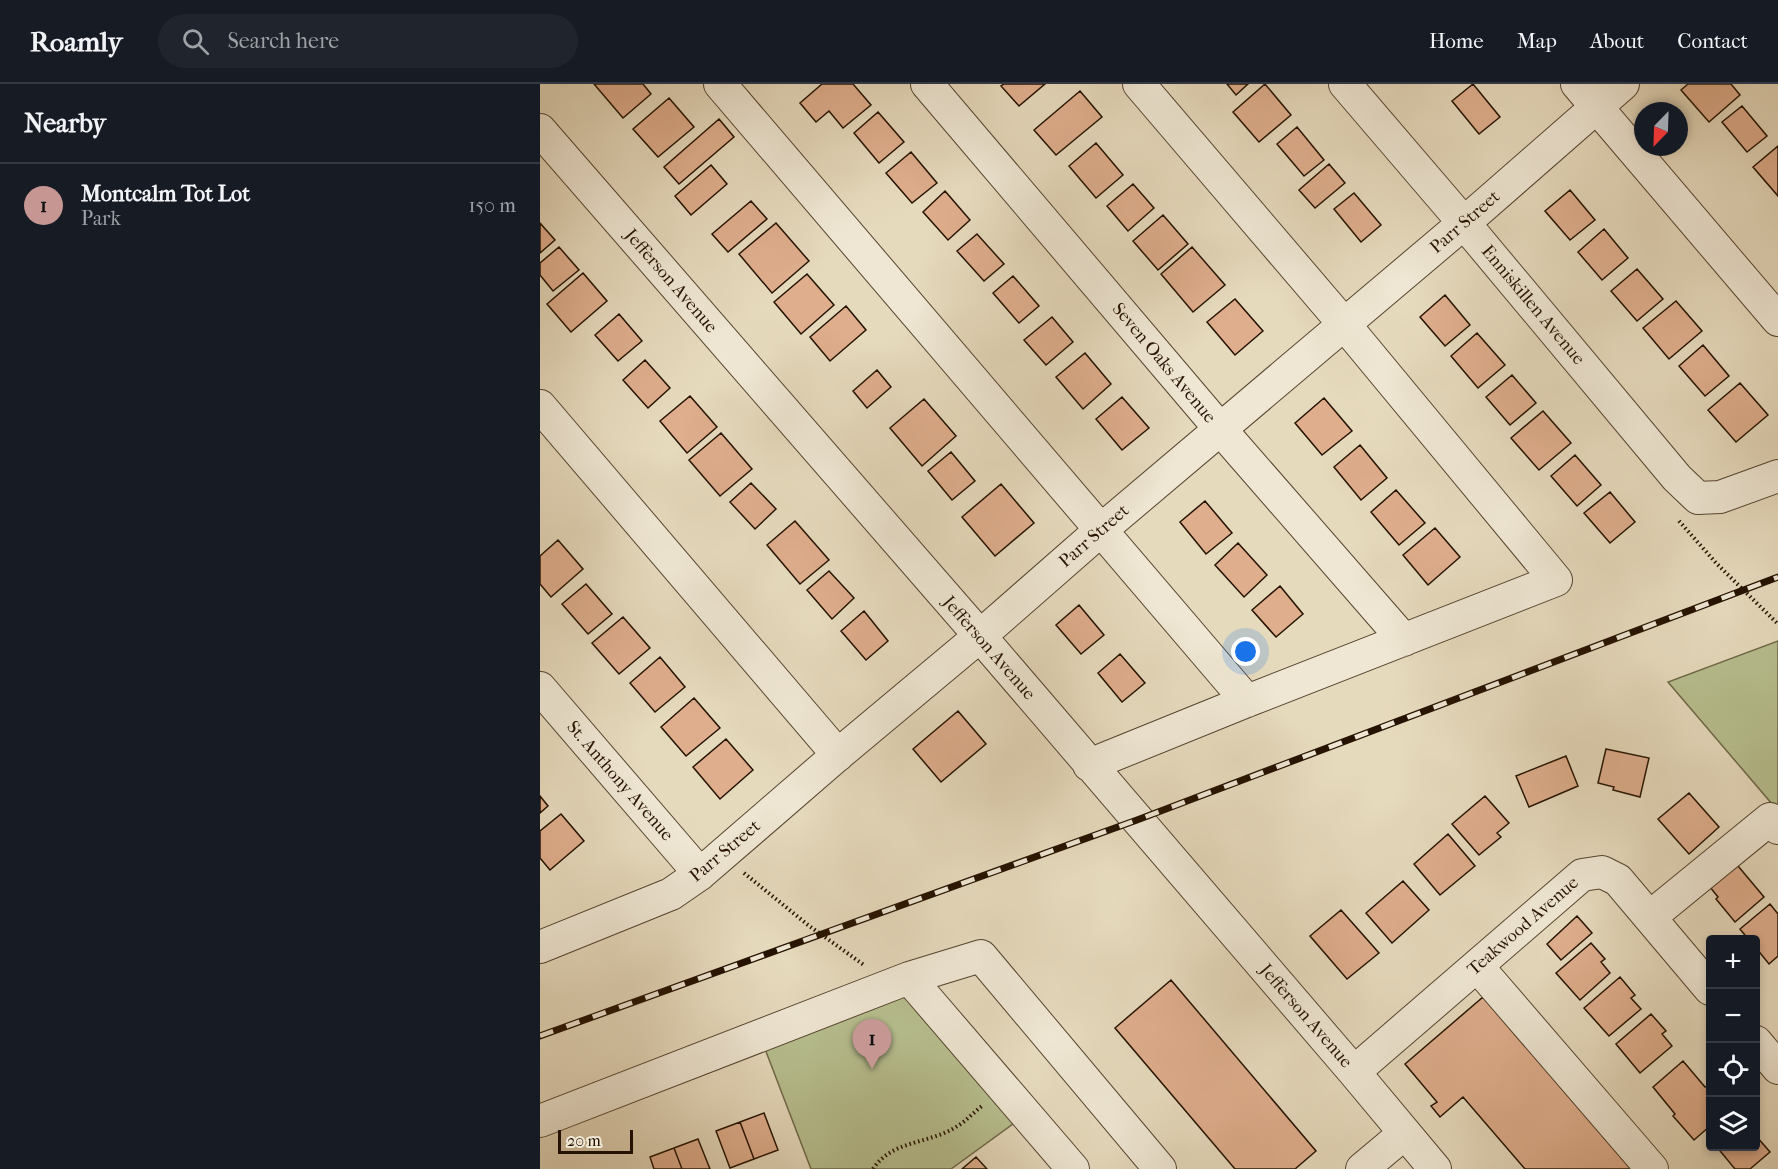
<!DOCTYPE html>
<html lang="en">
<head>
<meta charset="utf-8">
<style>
  :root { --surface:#171b24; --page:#20242c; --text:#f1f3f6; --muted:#9ea1a6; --line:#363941; --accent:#c59692 }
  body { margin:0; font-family:"IM FELL French Canon",serif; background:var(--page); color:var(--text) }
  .controls { position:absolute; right:18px; bottom:18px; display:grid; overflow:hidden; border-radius:6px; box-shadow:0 3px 9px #0003 }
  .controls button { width:54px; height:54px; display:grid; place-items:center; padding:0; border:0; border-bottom:2px solid var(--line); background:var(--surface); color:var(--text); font:30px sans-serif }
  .compass { position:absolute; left:1094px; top:18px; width:54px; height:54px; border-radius:50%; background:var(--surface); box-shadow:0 3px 9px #0003; rotate:203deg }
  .scale { position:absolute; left:18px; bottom:15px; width:75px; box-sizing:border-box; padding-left:6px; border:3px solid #251200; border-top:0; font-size:16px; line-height:21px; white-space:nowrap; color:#251200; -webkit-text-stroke:4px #efe7d4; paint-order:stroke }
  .you { position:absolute; left:706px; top:568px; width:21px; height:21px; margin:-15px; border:4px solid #fff; border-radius:50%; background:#1a73e8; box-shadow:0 0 0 9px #1a73e833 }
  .badge { display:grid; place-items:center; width:39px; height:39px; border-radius:50%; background:var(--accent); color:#111; font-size:20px; font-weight:700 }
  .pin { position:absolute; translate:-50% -50px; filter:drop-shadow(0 2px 3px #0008) }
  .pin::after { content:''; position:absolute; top:32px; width:21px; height:18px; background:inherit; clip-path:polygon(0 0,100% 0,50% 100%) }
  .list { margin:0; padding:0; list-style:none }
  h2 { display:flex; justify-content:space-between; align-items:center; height:78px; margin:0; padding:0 24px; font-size:26px }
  h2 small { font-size:20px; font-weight:400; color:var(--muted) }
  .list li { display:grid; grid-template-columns:39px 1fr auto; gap:18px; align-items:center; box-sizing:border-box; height:84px; padding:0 24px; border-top:2px solid var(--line) }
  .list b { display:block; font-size:22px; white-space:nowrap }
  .list p { margin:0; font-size:20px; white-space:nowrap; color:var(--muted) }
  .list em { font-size:20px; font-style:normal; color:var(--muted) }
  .icon { flex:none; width:33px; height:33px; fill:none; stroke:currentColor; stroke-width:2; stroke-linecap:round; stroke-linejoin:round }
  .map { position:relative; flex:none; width:1238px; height:1085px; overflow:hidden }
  header { display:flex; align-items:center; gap:36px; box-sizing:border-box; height:84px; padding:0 30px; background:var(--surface); border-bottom:2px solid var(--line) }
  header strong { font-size:28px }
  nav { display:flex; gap:33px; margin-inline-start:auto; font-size:21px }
  .search { width:420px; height:54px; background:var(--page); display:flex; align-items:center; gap:15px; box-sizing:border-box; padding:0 21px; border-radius:33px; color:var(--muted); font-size:22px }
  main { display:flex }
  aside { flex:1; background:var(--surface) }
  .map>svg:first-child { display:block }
  .green { fill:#b7bf8f; stroke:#6e6848; stroke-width:1.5 }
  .building { fill:#dfae8d; stroke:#251200; stroke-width:1.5 }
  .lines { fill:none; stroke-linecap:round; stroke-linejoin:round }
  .minor-casing { stroke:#55442f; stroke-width:34 }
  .path { stroke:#251200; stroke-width:4; stroke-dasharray:1.5 3; stroke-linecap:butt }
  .minor { stroke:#efe7d4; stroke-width:32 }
  .rail-casing { stroke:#251200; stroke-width:7 }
  .rail { stroke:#efe7d4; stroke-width:4.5; stroke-dasharray:14; stroke-linecap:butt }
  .labels { text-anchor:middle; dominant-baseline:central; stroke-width:4.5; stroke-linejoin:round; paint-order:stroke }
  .street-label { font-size:18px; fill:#251200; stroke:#efe7d4 }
</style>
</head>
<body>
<header>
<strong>Roamly</strong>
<div class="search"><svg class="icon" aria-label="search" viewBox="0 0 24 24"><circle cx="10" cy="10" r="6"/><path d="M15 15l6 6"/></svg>Search here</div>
<nav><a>Home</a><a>Map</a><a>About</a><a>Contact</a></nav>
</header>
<main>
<aside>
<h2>Nearby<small></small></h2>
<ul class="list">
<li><span class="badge">1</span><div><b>Montcalm Tot Lot</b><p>Park</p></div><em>150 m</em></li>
</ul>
</aside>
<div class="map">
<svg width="1238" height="1085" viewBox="0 0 1238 1085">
  <rect width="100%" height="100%" fill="#e6dabd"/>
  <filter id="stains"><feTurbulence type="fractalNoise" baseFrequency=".00333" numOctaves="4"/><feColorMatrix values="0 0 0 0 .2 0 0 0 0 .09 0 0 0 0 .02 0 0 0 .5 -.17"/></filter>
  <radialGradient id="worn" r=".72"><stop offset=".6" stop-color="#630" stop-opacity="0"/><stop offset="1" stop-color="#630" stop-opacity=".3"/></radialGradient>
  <!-- green -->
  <path class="green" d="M1238,557V727L1128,598Z
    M357,911L374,917L477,1037L411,1085H271L225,965Z"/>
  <!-- building -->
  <path class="building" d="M54,0H103L111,10L83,34Z
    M282,0H313L331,21L303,44L289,27L276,38L260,19Z
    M464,0H505L479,22L461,2Z
    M687,0H708L696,11Z
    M725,0L751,31L719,58L693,28Z
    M933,0L960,33L939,50L912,17Z
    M1148,0H1191L1200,11L1169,38L1141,6Z
    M540,7L562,33L516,71L494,46Z
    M129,14L154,43L118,73L93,45Z
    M1202,22L1227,52L1207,68L1182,38Z
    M338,28L364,58L339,79L314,49Z
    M179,35L194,53L139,100L124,83Z
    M757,43L784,76L764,92L737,60Z
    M556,59L583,91L556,114L529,82Z
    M1238,62V112L1213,83Z
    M371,68L397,99L372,119L346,89Z
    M789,80L805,99L775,124L759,106Z
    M171,81L187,100L151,131L135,112Z
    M593,100L614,124L588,147L567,122Z
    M1030,106L1055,136L1030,156L1005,127Z
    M405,107L430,136L408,156L383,128Z
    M814,109L841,141L821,158L794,125Z
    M211,117L227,135L188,168L172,150Z
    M623,131L648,160L618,186L593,157Z
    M0,139L15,156L0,169Z
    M236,139L269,177L232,209L199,170Z
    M1064,145L1088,174L1062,196L1038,168Z
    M437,150L464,180L444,197L417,167Z
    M19,163L39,186L13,207L0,191V179Z
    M652,163L685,201L653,228L621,190Z
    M1097,185L1123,215L1097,237L1071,207Z
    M43,189L67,217L31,248L7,220Z
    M267,190L294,221L261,250L234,218Z
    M473,192L499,222L479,239L453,209Z
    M905,211L930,241L905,262L880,233Z
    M695,215L723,247L695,271L667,238Z
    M1136,217L1162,247L1129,275L1103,244Z
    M306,222L326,246L290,277L270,253Z
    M79,230L102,257L78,277L55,251Z
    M512,233L533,258L506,281L484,256Z
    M937,249L965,281L938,304L911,272Z
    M1163,261L1189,292L1165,312L1139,282Z
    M545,269L571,300L543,325L516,293Z
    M105,276L130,304L108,324L83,296Z
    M337,286L351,303L327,324L313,307Z
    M972,291L996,319L970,341L946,313Z
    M1200,299L1228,331L1196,358L1168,326Z
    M150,312L177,343L147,369L120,337Z
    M582,313L609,344L582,366L556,335Z
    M784,314L812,347L782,371L755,339Z
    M384,315L416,352L382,382L350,344Z
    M1003,327L1031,359L999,386L971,354Z
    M181,349L212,385L180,412L149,376Z
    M820,361L847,394L821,416L794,383Z
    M411,368L435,397L412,416L388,387Z
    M1035,371L1061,401L1037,422L1011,392Z
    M211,399L236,425L215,445L190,418Z
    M461,400L494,439L455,472L422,433Z
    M856,406L885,439L859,461L831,428Z
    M1070,408L1095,438L1070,459L1044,429Z
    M665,417L692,449L666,470L640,438Z
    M255,437L289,476L260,500L227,461Z
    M895,444L920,473L888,501L863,471Z
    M18,456L43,485L11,513L0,500V472Z
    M698,459L727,491L704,513L675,481Z
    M289,487L314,514L292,535L267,506Z
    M46,500L72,530L48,550L22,520Z
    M740,502L763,530L736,553L712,526Z
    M539,521L564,551L541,570L516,541Z
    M324,527L348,557L326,576L301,547Z
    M83,533L110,564L79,590L52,559Z
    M580,570L605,599L582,618L558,589Z
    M120,573L145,603L115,628L90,599Z
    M154,614L180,644L146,672L121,643Z
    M418,627L446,660L401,698L373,665Z
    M186,655L213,686L180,715L153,683Z
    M1066,665L1109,674L1100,713L1073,706L1074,703L1058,699Z
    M1026,672L1038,702L989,723L976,692Z
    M1149,709L1179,743L1149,770L1118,735Z
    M0,712L8,722L0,729Z
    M945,712L969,739L957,749L961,753L939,771L912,740Z
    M21,730L44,757L10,786L0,774V747Z
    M908,750L935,782L900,811L874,780Z
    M1193,776L1224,813L1195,838L1176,815L1178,813L1166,798Z
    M863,797L889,826L852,859L826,829Z
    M1230,820L1238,830V872L1229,880L1216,864V856H1209L1200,845Z
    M801,826L839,869L807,895L770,852Z
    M1037,832L1052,849L1021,876L1007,860Z
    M1051,859L1065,875L1061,878L1070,889L1040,916L1016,889Z
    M1080,893L1095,911L1091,914L1101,925L1069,952L1044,924Z
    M631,896L776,1067L755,1085H695L575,944Z
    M943,913L1091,1085H985L923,1013L900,1033L891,1022L897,1018L865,980Z
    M1111,930L1126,947L1122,950L1132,962L1100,989L1076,960Z
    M1143,977L1165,1003L1168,1001L1170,1004V1042L1154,1056L1133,1032L1135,1030L1113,1003Z
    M224,1029L238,1066L214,1075L200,1038Z
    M200,1038L214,1075L190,1084L176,1047Z
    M1216,1052L1230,1068L1210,1085H1195L1176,1062H1216Z
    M158,1055L170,1085H142L134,1064Z
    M134,1064L142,1085H114L110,1073Z
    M436,1073L447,1085H422Z"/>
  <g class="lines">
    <!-- minor casing -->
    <g class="minor-casing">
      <path id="minor" d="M180,0L707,617
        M387,0L681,346L864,556
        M805,0L924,139L1137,394L1158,414L1180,413L1238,392
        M1037,0L1238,236
        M0,46L440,552L814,988L895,1085
        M0,322L298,671
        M0,604L160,790
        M549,681L707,617L1016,496L804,240L599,0
        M1110,833L1230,735L1238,744
        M0,863L131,810L160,790L300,669L440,552L561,446L924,139L1083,0
        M937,882L1112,1085
        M369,894L441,872L620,1085
        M1216,958L1238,984
        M814,988L1042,791L1062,788L1078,796L1170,905
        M0,1037L369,894L533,1085
        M822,1085L865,1049"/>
    </g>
    <!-- path -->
    <path class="path" d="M1139,437L1177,480L1238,540
      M204,789L268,841L324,881
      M333,1085C352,1056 389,1060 416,1043C425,1038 433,1029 442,1022"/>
    <!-- minor -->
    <use href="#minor" class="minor"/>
    <!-- rail casing -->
    <g class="rail-casing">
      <path id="rail" d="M0,952L597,736L1238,493"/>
    </g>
    <!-- rail -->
    <use href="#rail" class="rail"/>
  </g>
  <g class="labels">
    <!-- street labels -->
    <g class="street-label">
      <text transform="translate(925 138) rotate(-41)">Parr Street</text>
      <text transform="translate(131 197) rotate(49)">Jefferson Avenue</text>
      <text transform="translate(993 221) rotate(50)">Enniskillen Avenue</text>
      <text transform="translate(624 279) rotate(50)">Seven Oaks Avenue</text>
      <text transform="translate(554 452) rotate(-41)">Parr Street</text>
      <text transform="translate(449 564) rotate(49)">Jefferson Avenue</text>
      <text transform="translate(80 697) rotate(49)">St. Anthony Avenue</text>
      <text transform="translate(185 767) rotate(-40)">Parr Street</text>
      <text transform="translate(983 842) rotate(-41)">Teakwood Avenue</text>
      <text transform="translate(766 932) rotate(49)">Jefferson Avenue</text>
    </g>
  </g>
  <rect width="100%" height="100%" filter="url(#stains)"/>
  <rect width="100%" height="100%" fill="url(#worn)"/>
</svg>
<div class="controls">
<button>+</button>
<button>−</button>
<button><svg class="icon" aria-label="locate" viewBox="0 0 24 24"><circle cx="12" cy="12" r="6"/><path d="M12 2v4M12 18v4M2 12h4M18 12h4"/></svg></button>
<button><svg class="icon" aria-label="layers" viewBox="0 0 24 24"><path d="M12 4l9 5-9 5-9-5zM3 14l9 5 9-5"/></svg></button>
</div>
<svg class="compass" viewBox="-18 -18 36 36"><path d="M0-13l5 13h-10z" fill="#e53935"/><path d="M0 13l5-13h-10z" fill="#9ea1a6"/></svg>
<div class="scale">20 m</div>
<div class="you"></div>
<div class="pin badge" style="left:332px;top:985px">1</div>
</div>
</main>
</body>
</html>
